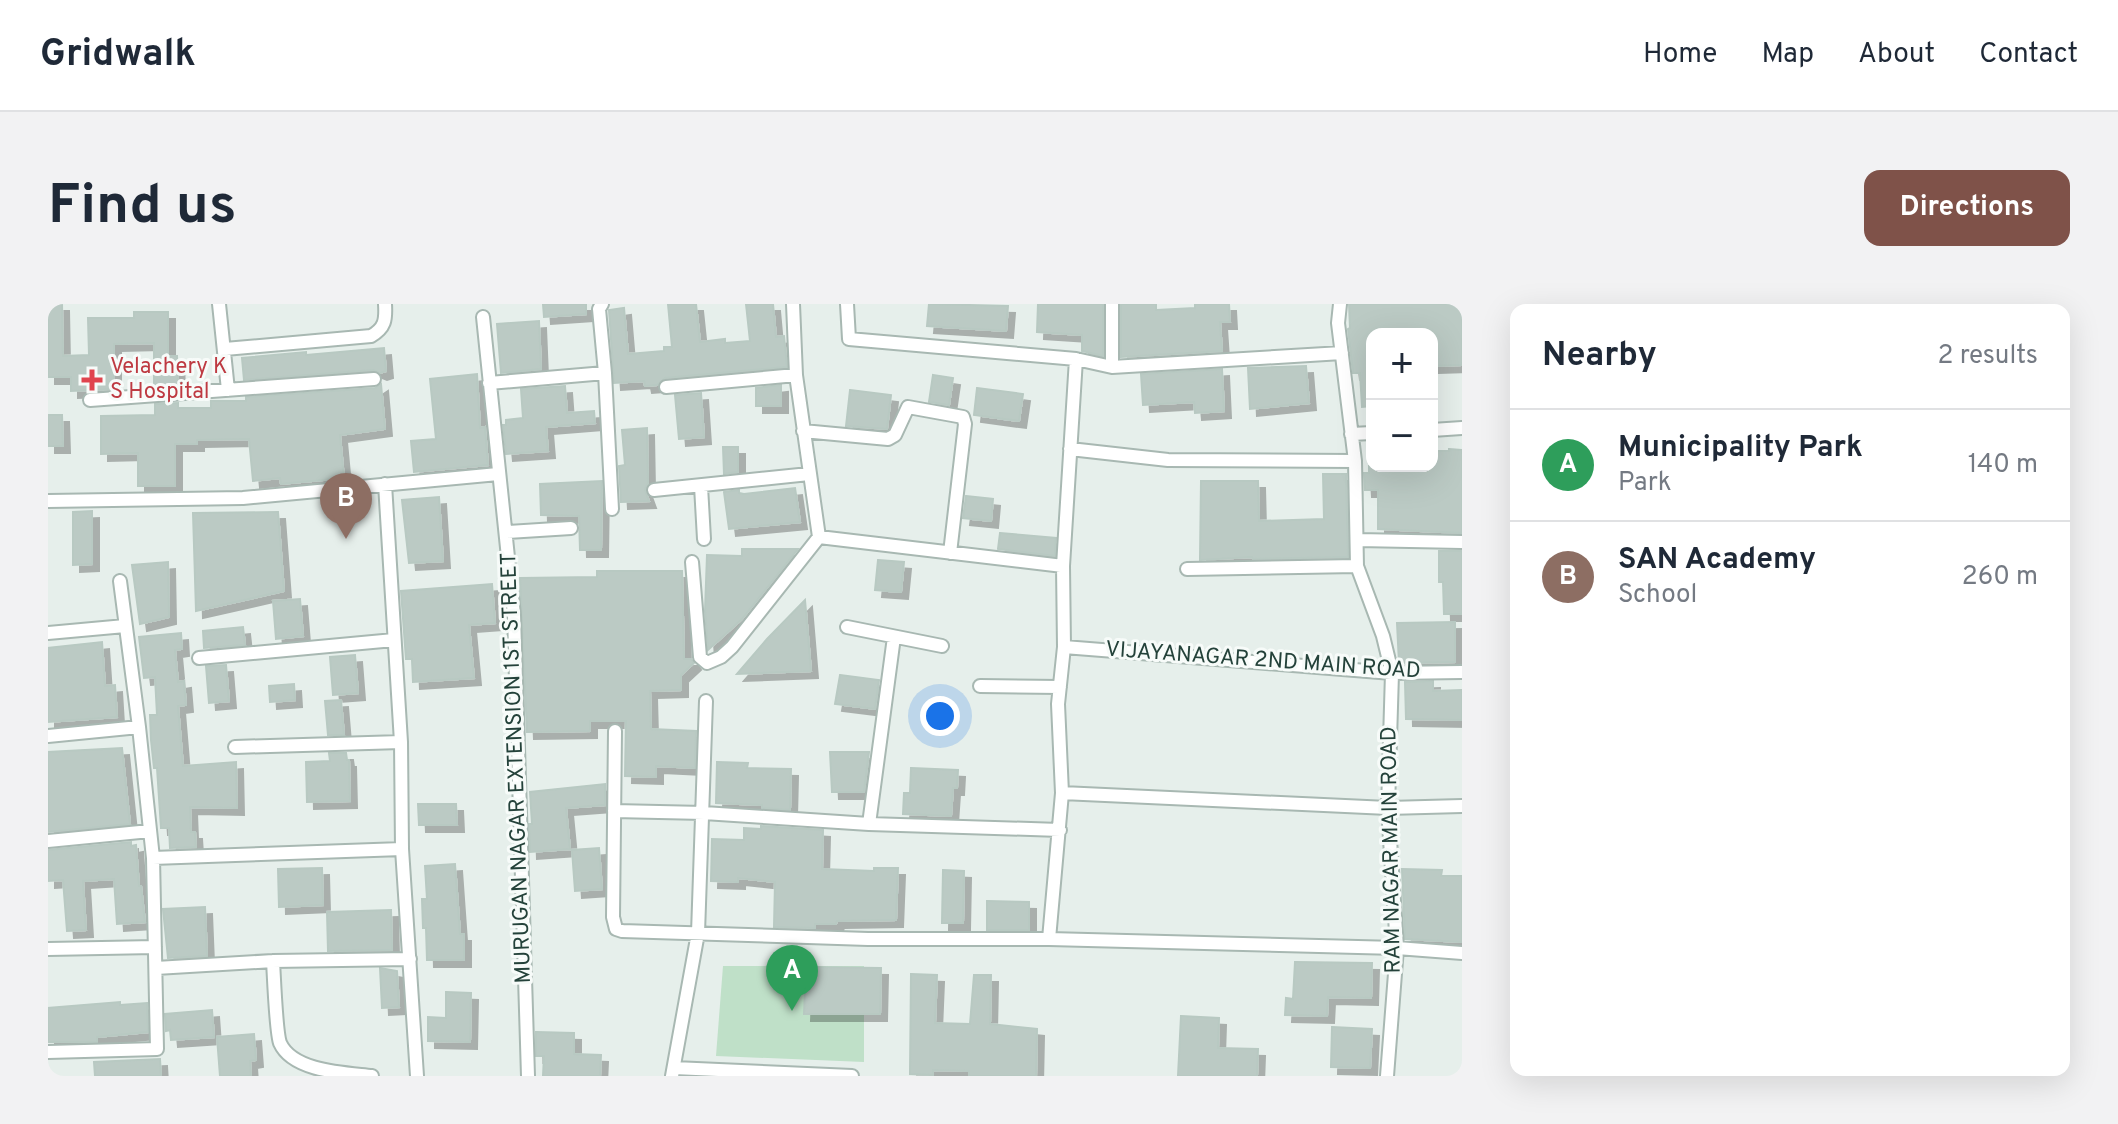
<!DOCTYPE html>
<html lang="en">
<head>
<meta charset="utf-8">
<style>
  :root { --surface:#fff; --page:#f2f2f3; --text:#1f2937; --muted:#747a83; --line:#e0e1e3; --accent:#7f5249 }
  body { margin:0; font-family:Overpass,sans-serif; background:var(--page); color:var(--text) }
  .controls { position:absolute; right:24px; top:24px; display:grid; overflow:hidden; border-radius:16px; box-shadow:0 8px 32px #0002 }
  .controls button { width:72px; height:72px; display:grid; place-items:center; padding:0; border:0; border-bottom:2px solid var(--line); background:var(--surface); color:var(--text); font:40px sans-serif }
  .you { position:absolute; left:892px; top:412px; width:28px; height:28px; margin:-20px; border:6px solid #fff; border-radius:50%; background:#1a73e8; box-shadow:0 0 0 12px #1a73e833 }
  .badge { display:grid; place-items:center; width:52px; height:52px; border-radius:50%; background:var(--accent); color:#fff; font-size:26px; font-weight:700 }
  .pin { position:absolute; translate:-50% -66px; filter:drop-shadow(0 2px 4px #0008) }
  .pin::after { content:''; position:absolute; top:42px; width:28px; height:24px; background:inherit; clip-path:polygon(0 0,100% 0,50% 100%) }
  .list { margin:0; padding:0; list-style:none }
  h2 { display:flex; justify-content:space-between; align-items:center; height:104px; margin:0; padding:0 32px; font-size:34px }
  h2 small { font-size:26px; font-weight:400; color:var(--muted) }
  .list li { display:grid; grid-template-columns:52px 1fr auto; gap:24px; align-items:center; box-sizing:border-box; height:112px; padding:0 32px; border-top:2px solid var(--line) }
  .list b { display:block; font-size:30px; white-space:nowrap }
  .list p { margin:0; font-size:26px; white-space:nowrap; color:var(--muted) }
  .list em { font-size:26px; font-style:normal; color:var(--muted) }
  .map { position:relative; flex:none; width:1414px; height:772px; overflow:hidden; border-radius:16px }
  header { display:flex; align-items:center; gap:48px; box-sizing:border-box; height:112px; padding:0 40px; background:var(--surface); border-bottom:2px solid var(--line) }
  header strong { font-size:38px }
  nav { display:flex; gap:44px; margin-inline-start:auto; font-size:28px }
  .intro { display:flex; align-items:center; justify-content:space-between; box-sizing:border-box; height:192px; padding:0 48px }
  h1 { margin:0; font-size:56px }
  .button { padding:20px 36px; border-radius:16px; background:var(--accent); color:#fff; font-size:28px; font-weight:700 }
  main { display:flex; gap:48px; padding:0 48px }
  aside { flex:1; background:var(--surface); border-radius:16px; box-shadow:0 8px 32px #0002 }
  .map>svg:first-child { display:block }
  .green { fill:#bfe0c8 }
  .building { fill:#bbcac4; stroke:#b8c9c2; stroke-width:2; filter:url(#shadow) }
  .lines { fill:none; stroke-linecap:round; stroke-linejoin:round }
  .street-casing { stroke:#a8b8b2; stroke-width:16 }
  .street { stroke:#fff; stroke-width:12 }
  .health-dot { fill:#e0444e; stroke:#f7fbf9; stroke-width:3 }
  .labels { text-anchor:middle; dominant-baseline:central; stroke-width:6; stroke-linejoin:round; paint-order:stroke }
  .health-label { font-size:22px; fill:#be3a42; stroke:#f7fbf9; text-anchor:start }
  .street-label { font-size:22px; fill:#24423a; stroke:#f7fbf9 }
</style>
</head>
<body>
<header>
<strong>Gridwalk</strong>
<nav><a>Home</a><a>Map</a><a>About</a><a>Contact</a></nav>
</header>
<div class="intro"><h1>Find us</h1><a class="button">Directions</a></div>
<main>
<div class="map">
<svg width="1414" height="772" viewBox="0 0 1414 772">
  <defs>
    <filter id="shadow"><feDropShadow dx="7" dy="7" stdDeviation="0" flood-color="#0004"/></filter>
  </defs>
  <rect width="100%" height="100%" fill="#e6efeb"/>
  <!-- green -->
  <path class="green" d="M675,662H816V758L668,752Z"/>
  <!-- building -->
  <path class="building" d="M0,0H14L15,52L41,51L40,14H86V8H120V52H129L130,80L106,82V39L66,40V85L23,87V73H0Z
    M495,0H538V10L496,13Z
    M620,0H648L652,38L677,35V39L702,37L698,0H725L728,33L736,32L739,63L617,74L609,81L597,82L596,77L566,79L561,6L576,4L580,50L616,47V43H624Z
    M881,0L960,2L958,27L879,22Z
    M990,0H1055V52L1034,47V31L989,28Z
    M1073,0H1108V6L1147,4V0H1181L1182,18H1172L1174,47L1073,53Z
    M1301,0H1414V61L1384,62V30H1324V102L1314,103L1312,69H1305L1300,25L1302,24Z
    M491,17L493,65L453,69L449,20Z
    M336,44L338,67L332,69L325,66L196,76L194,54L258,48V51Z
    M1258,62L1261,99L1202,105L1200,64Z
    M1174,65L1176,107L1147,109L1146,98L1095,101L1093,70Z
    M429,70L432,124L437,123L440,161L366,168L363,137L388,135L382,75Z
    M885,71L905,74L901,101L881,98Z
    M333,80L337,125L292,131L296,174L233,180L232,174L205,177L201,135L149,136V140H127V182H90V149L53,150V112L107,111V100L130,99V104H163V97H198V93L327,84Z
    M733,81V102H708V84Z
    M517,82L519,109L546,107L547,119L498,123L500,147L458,150L455,121H458V116L475,114L473,85Z
    M929,84L975,90L971,117L926,111Z
    M802,86L843,91L839,125L798,122Z
    M653,89L656,133L631,135L627,91Z
    M0,111H14L15,142H0Z
    M599,124L600,179L597,186L601,197L573,198L571,162L577,161L574,126Z
    M675,143H690V168L676,170Z
    M1401,145L1414,146V229L1330,225V186H1317L1316,169H1321V162H1384V147H1401Z
    M1275,170H1298L1300,253L1205,255L1204,253L1152,256L1153,177H1210L1211,217L1276,215Z
    M554,177L553,246H532L531,212L493,211L492,180Z
    M747,184L752,218L681,225L676,188L691,186V189L696,190Z
    M918,192L945,195L943,217L915,214Z
    M391,193L395,257L361,259L354,196Z
    M44,207V260L25,261V208Z
    M230,208L236,287L148,307L145,209Z
    M952,229L1008,234L1007,252L950,245Z
    M694,245H750L694,315L660,346L657,307L659,251L694,252Z
    M1391,247H1414V310H1396L1395,278H1391Z
    M830,256L856,258L853,288L827,286Z
    M120,258L121,313L92,320L84,261Z
    M549,267H634L636,355H643L646,359L633,371V386L602,387L603,425L648,427L647,464L608,462V473L577,472L578,417H542V427L479,428L472,274L549,273Z
    M444,280L447,319L421,321L426,374L365,378L364,355H358L353,287Z
    M252,295L255,332L228,335L225,297Z
    M757,296L763,367L689,370L719,335Z
    M1407,318V358L1351,359L1349,319Z
    M195,323L197,341L156,344L155,327Z
    M133,329L134,345L127,346L130,378L136,377L138,401L130,402L135,462L188,458L189,504L142,503L143,528H147L148,543L122,544L121,524H113L109,464H106L103,436L102,411H109L107,373L96,374L91,333Z
    M54,338L57,382L67,381L69,413L0,418V344Z
    M307,351L310,389L285,391L282,353Z
    M178,361L181,397L161,399L158,362Z
    M792,371L831,376L827,405L787,400Z
    M1385,377V387L1414,386V416L1358,415L1357,378Z
    M246,380L247,396L222,398L221,382Z
    M293,396L296,431H280L277,397Z
    M74,444L82,520L0,528V448Z
    M782,448H821L816,488H784Z
    M281,449H298L299,456H301L302,497L259,498L258,458L282,457Z
    M669,458L700,459L699,464L743,465L742,506L714,504V501L668,499Z
    M863,464L910,466L909,484H905L903,512L855,510L856,489H862Z
    M557,480V501L518,504L522,545L482,548L481,520H484L482,488Z
    M370,500H408L409,521H371Z
    M713,522L775,526L774,565L826,567V564H850L848,616L789,617L788,620H767V624L726,623L727,578L690,574V578L663,577L664,535L696,536V524L713,525Z
    M83,538V542L88,541L91,582H93L97,618L69,620L66,575L35,577L38,626L19,627L15,576L0,577V546Z
    M551,544L554,585L527,587L524,546Z
    M407,560L412,630H416V656H379L378,624H375L374,595H379L377,562Z
    M274,564L275,601L231,603L230,565Z
    M1354,565L1394,566L1393,572H1414V638L1357,635Z
    M895,566L916,567L915,619H894Z
    M939,597L981,598V626H939Z
    M157,603L159,652L120,654L115,605Z
    M343,606L344,646L280,647L279,608Z
    M1247,658L1324,659L1323,694L1280,693L1279,712L1237,711L1238,694L1245,695Z
    M758,663L833,664L832,710H756Z
    M332,664L349,667L351,703L334,704Z
    M863,670L889,671L887,719L922,720L926,671H943L942,720L989,725L988,772H921V767L885,766V771L862,770Z
    M398,688L423,689L422,738L380,737V713L398,714Z
    M72,698V701L99,699L100,728L49,733V738H0V704Z
    M164,706L166,733L123,736L122,726L118,727L117,710Z
    M1133,712L1171,714L1170,744L1210,745L1209,772H1130Z
    M1284,723L1324,725L1322,764L1283,763Z
    M488,728L526,729V750L553,751L552,772H495L496,752H488Z
    M206,730L208,756L202,757L203,772H172L169,733Z
    M112,755L113,772H47L46,758Z"/>
  <g class="lines">
    <!-- street casing -->
    <g class="street-casing">
      <path id="street" d="M171,0L180,86
        M799,0L801,35L1028,55L1064,63L1294,49
        M1292,0L1290,19L1307,157L1309,262L1335,332L1344,369L1340,504L1349,644L1339,772
        M435,13L466,311L480,772
        M177,45L323,32C337,24 338,16 337,0
        M1064,63V0
        M557,69L564,205
        M441,79L557,69L551,5L554,0
        M618,83L748,71
        M42,96L326,75
        M1384,126L1414,124
        M755,127L840,135L847,131L860,103L915,113L917,120L902,249
        M1303,130L1324,129
        M1022,145L1120,156L1307,157
        M337,180L353,438L354,545L369,772
        M653,182L656,235
        M606,186L761,170
        M0,197L195,194L450,170
        M459,228L523,224
        M771,233L1015,262
        M1310,236L1414,238
        M644,258L652,353L659,359L673,353L684,343L771,233L748,71L745,0
        M1139,265L1309,262
        M72,277L91,423
        M799,323L894,342
        M0,329L77,322
        M1016,343L1344,369L1414,368
        M151,354L346,336
        M932,382L1012,383
        M567,427L565,613L568,625L574,627L820,635H1001L1349,644L1414,649
        M0,432L91,423L105,554L109,745L0,748
        M187,443L353,438
        M1014,489L1340,504L1414,502
        M566,507L656,509L821,520L1012,526
        M821,520L846,333
        M0,537L102,527
        M105,554L354,545
        M1001,635L1014,489L1010,400L1016,343L1015,262L1028,55
        M0,645L107,643
        M225,657C226,673 228,728 232,739C245,768 298,769 324,772
        M108,664L225,657L362,655
        M626,764L804,772
        M624,772L650,629L658,397"/>
    </g>
    <!-- street -->
    <use href="#street" class="street"/>
  </g>
  <!-- markers -->
  <path class="health-dot" d="M40 64h8v8h8v8h-8v8h-8v-8h-8v-8h8z"/>
  <g class="labels">
    <!-- health labels -->
    <g class="health-label">
      <text x="62" y="63">Velachery K<tspan x="62" dy="25">S Hospital</tspan></text>
    </g>
    <!-- street labels -->
    <g class="street-label">
      <text transform="translate(1215 357) rotate(4)">VIJAYANAGAR 2ND MAIN ROAD</text>
      <text transform="translate(469 464) rotate(-92)">MURUGAN NAGAR EXTENSION 1ST STREET</text>
      <text transform="translate(1344 546) rotate(-91)">RAM NAGAR MAIN ROAD</text>
    </g>
  </g>
</svg>
<div class="controls">
<button>+</button>
<button>−</button>
</div>
<div class="you"></div>
<div class="pin badge" style="left:744px;top:707px;background:#2e9e5b">A</div>
<div class="pin badge" style="left:298px;top:235px;background:#8d6e63">B</div>
</div>
<aside>
<h2>Nearby<small>2 results</small></h2>
<ul class="list">
<li><span class="badge" style="background:#2e9e5b">A</span><div><b>Municipality Park</b><p>Park</p></div><em>140 m</em></li>
<li><span class="badge" style="background:#8d6e63">B</span><div><b>SAN Academy</b><p>School</p></div><em>260 m</em></li>
</ul>
</aside>
</main>
</body>
</html>
